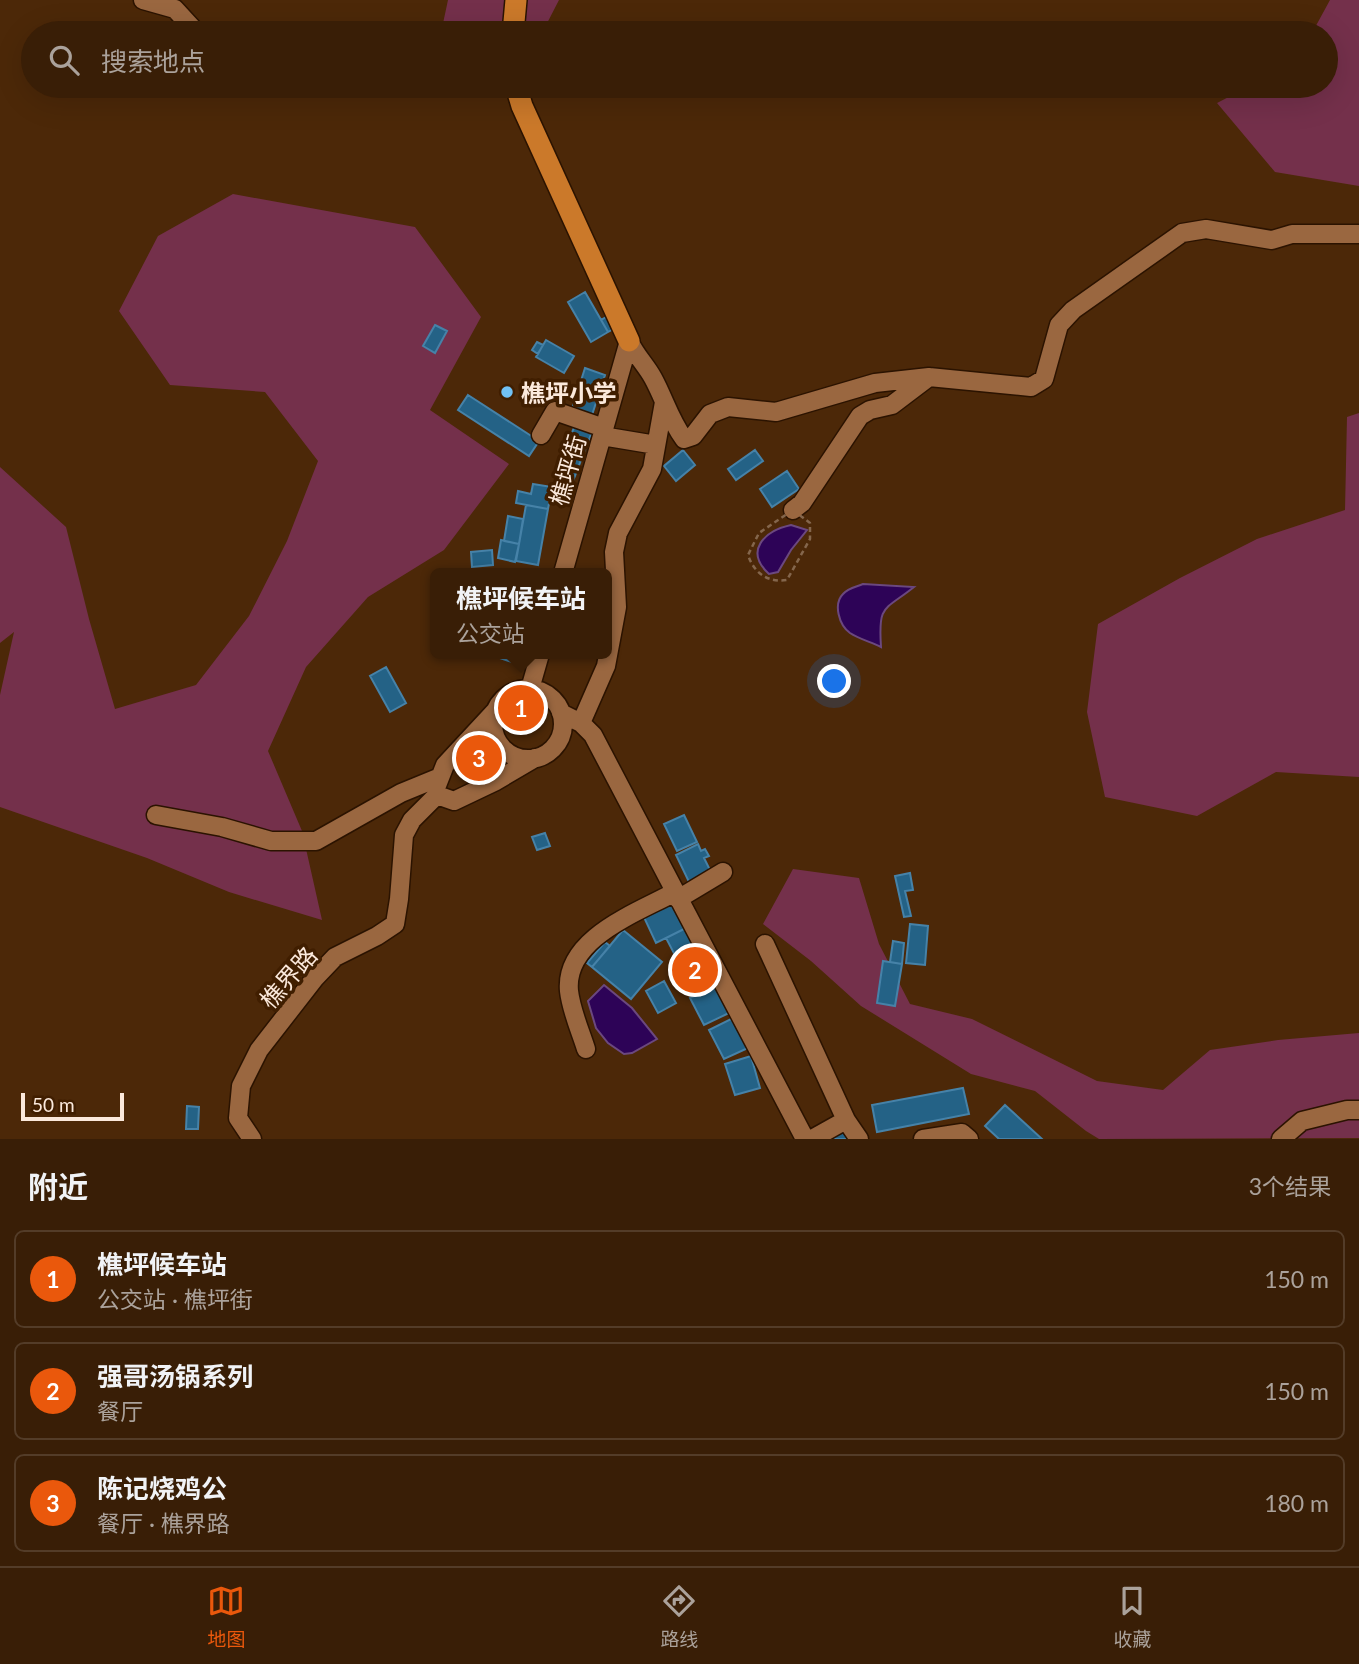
<!DOCTYPE html>
<html lang="zh">
<head>
<meta charset="utf-8">
<style>
  :root { --surface:#391e06; --page:#402710; --text:#f1f3f6; --muted:#aba29b; --line:#533c28; --accent:#ea580c }
  body { margin:0; font-family:Lato,"Noto Sans SC",sans-serif; background:var(--page); color:var(--text) }
  .scale { position:absolute; left:21px; bottom:18px; width:103px; box-sizing:border-box; padding-left:7px; border:4px solid #fbe9dc; border-top:0; font-size:19px; line-height:24px; white-space:nowrap; color:#fbe9dc; -webkit-text-stroke:5px #401e00; paint-order:stroke }
  .you { position:absolute; left:835px; top:682px; width:24px; height:24px; margin:-18px; border:5px solid #fff; border-radius:50%; background:#1a73e8; box-shadow:0 0 0 10px #1a73e833 }
  .badge { display:grid; place-items:center; width:46px; height:46px; border-radius:50%; background:var(--accent); color:#fff; font-size:23px; font-weight:700 }
  .pin { position:absolute; translate:-50% -50%; border:4px solid #fff; box-shadow:0 2px 7px #0006 }
  .popup { position:absolute; left:430px; top:568px; width:182px; height:91px; box-sizing:border-box; display:grid; place-content:center; border-radius:10px; background:var(--surface); filter:drop-shadow(0 2px 5px #0005); font-size:23px; white-space:nowrap; color:var(--muted) }
  .popup b { font-size:26px; color:var(--text) }
  .popup::after { content:''; position:absolute; left:50%; top:100%; margin-left:-14px; border:14px solid transparent; border-top-color:var(--surface) }
  .list { margin:0; padding:0; list-style:none }
  h2 { display:flex; justify-content:space-between; align-items:center; height:91px; margin:0; padding:0 28px; font-size:30px }
  h2 small { font-size:23px; font-weight:400; color:var(--muted) }
  .list li { display:grid; grid-template-columns:46px 1fr auto; gap:21px; align-items:center; box-sizing:border-box; height:98px; margin:0 14px 14px; padding:0 14px; border:2px solid var(--line); border-radius:10px }
  .list b { display:block; font-size:26px; white-space:nowrap }
  .list p { margin:0; font-size:23px; white-space:nowrap; color:var(--muted) }
  .list em { font-size:23px; font-style:normal; color:var(--muted) }
  .icon { flex:none; width:38px; height:38px; fill:none; stroke:currentColor; stroke-width:2; stroke-linecap:round; stroke-linejoin:round }
  .map { position:relative; flex:none; width:1359px; height:1139px; overflow:hidden }
  .search { position:absolute; background:var(--surface); box-shadow:0 7px 28px #0002; left:21px; right:21px; top:21px; height:77px; display:flex; align-items:center; gap:18px; box-sizing:border-box; padding:0 24px; border-radius:38px; color:var(--muted); font-size:26px }
  .sheet { height:427px; background:var(--surface) }
  nav { display:flex; justify-content:space-around; align-items:center; box-sizing:border-box; height:98px; border-top:2px solid var(--line); background:var(--surface); font-size:19px; color:var(--muted) }
  nav a { display:grid; justify-items:center; gap:4px }
  nav .on { color:var(--accent) }
  .map>svg:first-child { display:block }
  .green { fill:#74304b }
  .water { fill:#2d0357; stroke:#6b487f; stroke-width:2 }
  .building { fill:#246286; stroke:#4682a8; stroke-width:2 }
  .lines { fill:none; stroke-linecap:round; stroke-linejoin:round }
  .minor-casing { stroke:#2b1300; stroke-width:21 }
  .major-casing { stroke:#2b1300; stroke-width:24 }
  .path { stroke:#84664c; stroke-width:2.5; stroke-dasharray:5 3.5; stroke-linecap:butt }
  .minor { stroke:#9a6740; stroke-width:18 }
  .major { stroke:#cb792a; stroke-width:21 }
  .poi-dot { fill:#71c1f4; stroke:#401e00; stroke-width:2.5 }
  .labels { text-anchor:middle; dominant-baseline:central; stroke-width:7; stroke-linejoin:round; paint-order:stroke }
  .poi-label { font-size:24px; font-weight:bold; fill:#fbe9dc; stroke:#401e00; text-anchor:start }
  .street-label { font-size:24px; fill:#fbe9dc; stroke:#401e00 }
</style>
</head>
<body>
<div class="map">
<svg width="1359" height="1139" viewBox="0 0 1359 1139">
  <rect width="100%" height="100%" fill="#4c2808"/>
  <!-- green -->
  <path class="green" d="M448,0H559L542,33H462L442,28Z
    M1330,0H1359V186L1275,172L1217,103L1250,86H1326V33H1312Z
    M233,194L415,227L481,317L430,410L509,464L444,550L368,597L306,667L268,751L302,831L322,920L229,892L147,858L0,807V695L14,632L0,643V467L66,527L89,619L115,709L196,685L249,616L287,541L318,461L265,392L170,385L119,311L158,236Z
    M1359,413V777L1276,772L1197,816L1105,797L1087,712L1098,624L1180,578L1257,539L1345,510L1347,417Z
    M793,869L859,878L879,944L910,1004L972,1019L1097,1081L1163,1090L1210,1050L1278,1040L1359,1033V1138L1099,1139L1086,1131L1035,1091L971,1074L861,1006L811,961L763,924Z"/>
  <!-- water -->
  <path class="water" d="M791,525L807,530L791,550L778,572L769,574C744,551 764,531 791,525Z
    M863,584L914,587C884,611 878,604 881,647C871,642 859,639 850,633C839,625 833,604 843,594C848,588 856,587 863,584Z
    M604,985L632,1008L657,1039L632,1053L624,1054L608,1043L596,1028L588,1001Z"/>
  <!-- building -->
  <path class="building" d="M585,292L608,332L591,342L568,302Z
    M610,315L617,327L608,332L601,320Z
    M435,325L447,331L435,353L423,346Z
    M546,340L574,356L564,373L536,357Z
    M537,342L543,345L538,354L532,350Z
    M585,368L605,375L592,415L572,409Z
    M468,395L539,441L529,456L458,410Z
    M575,425L592,432L586,447L569,440Z
    M572,441L586,447L570,489L555,483Z
    M683,450L695,465L676,481L664,466Z
    M755,450L763,461L736,480L728,469Z
    M787,471L799,489L772,507L760,489Z
    M533,484L552,487L548,509L516,503L518,491L531,494Z
    M526,505L548,509L538,565L516,561Z
    M508,516L523,519L519,544L504,541Z
    M501,540L519,544L515,562L498,558Z
    M492,550L493,565L472,567L471,552Z
    M501,654H523L520,665L500,658Z
    M386,667L406,703L390,712L370,676Z
    M485,742L495,760L473,773L462,755Z
    M684,815L697,842L677,851L664,824Z
    M545,833L550,846L537,850L532,837Z
    M698,844L701,851L705,849L709,856L704,858L712,874L690,884L676,855Z
    M910,873L913,890L905,891L911,916L904,917L895,876Z
    M672,898L686,928L656,943L642,913Z
    M910,924L928,926L925,965L906,963Z
    M686,928L697,952L678,961L666,938Z
    M623,930L662,962L631,999L592,967Z
    M893,941L904,943L902,964L890,962Z
    M605,942L610,946L592,967L587,963Z
    M697,952L713,981L688,994L672,965Z
    M883,961L902,964L895,1006L877,1003Z
    M664,981L676,1003L658,1013L646,991Z
    M715,986L729,1013L704,1025L690,998Z
    M733,1018L748,1048L724,1059L709,1030Z
    M751,1056L760,1088L735,1095L725,1064Z
    M963,1088L969,1114L877,1132L872,1105Z
    M1005,1105L1042,1139H999L985,1126Z
    M187,1106L199,1107L198,1129H186Z
    M847,1129L854,1139H832Z"/>
  <g class="lines">
    <!-- minor casing -->
    <g class="minor-casing">
      <path id="minor" d="M143,0L175,9L197,33
        M629,341C636,356 646,365 653,378C664,398 670,420 684,439L693,436L710,414L728,407L776,412L875,383L929,377L1031,387L1044,379L1059,325L1073,310L1182,233L1206,229L1272,240L1292,234H1359
        M541,435L555,411L604,428
        M602,436L656,445
        M793,510L802,503L860,416L870,410L892,405L929,377
        M563,573L629,341
        M530,689L540,654
        M493 724a35 35 0 1 1 70 0a35 35 0 1 1-70 0Z
        M561,713L581,723L593,735L805,1139
        M581,723L606,666L617,607L614,552L618,533L652,469L664,402
        M436,788L445,765L496,710
        M437,795L454,801L496,781L535,758
        M156,815L222,827L271,841H316L401,793L440,777
        M678,899L723,872
        M765,944L846,1120L859,1139
        M586,1049C580,1030 571,1010 569,991C564,938 637,913 675,892
        M252,1139L238,1118L241,1086L259,1050L315,978L335,957L377,936L395,924L399,899L404,835L412,820L437,795
        M812,1139L846,1120
        M923,1139L962,1133L969,1139
        M1281,1139L1302,1121L1347,1110H1359"/>
    </g>
    <!-- major casing -->
    <g class="major-casing">
      <path id="major" d="M513,33L516,0
        M516,86L522,106L629,341"/>
    </g>
    <!-- path -->
    <path class="path" d="M793,510L810,523V539L787,580C768,583 754,573 748,555L759,533Z"/>
    <!-- minor -->
    <use href="#minor" class="minor"/>
    <!-- major -->
    <use href="#major" class="major"/>
  </g>
  <!-- markers -->
  <circle class="poi-dot" cx="507" cy="392" r="7"/>
  <g class="labels">
    <!-- poi labels -->
    <g class="poi-label">
      <text x="521" y="392">樵坪小学</text>
    </g>
    <!-- street labels -->
    <g class="street-label">
      <text transform="translate(567 470) rotate(-74)">樵坪街</text>
      <text transform="translate(288 977) rotate(-49)">樵界路</text>
    </g>
  </g>
</svg>
<div class="scale">50 m</div>
<div class="you"></div>
<div class="pin badge" style="left:521px;top:708px">1</div>
<div class="popup"><b>樵坪候车站</b>公交站</div>
<div class="pin badge" style="left:695px;top:970px">2</div>
<div class="pin badge" style="left:479px;top:758px">3</div>
<div class="search"><svg class="icon" aria-label="search" viewBox="0 0 24 24"><circle cx="10" cy="10" r="6"/><path d="M15 15l6 6"/></svg>搜索地点</div>
</div>
<section class="sheet">
<h2>附近<small>3个结果</small></h2>
<ul class="list">
<li><span class="badge">1</span><div><b>樵坪候车站</b><p>公交站 · 樵坪街</p></div><em>150 m</em></li>
<li><span class="badge">2</span><div><b>强哥汤锅系列</b><p>餐厅</p></div><em>150 m</em></li>
<li><span class="badge">3</span><div><b>陈记烧鸡公</b><p>餐厅 · 樵界路</p></div><em>180 m</em></li>
</ul>
</section>
<nav>
<a class="on"><svg class="icon" aria-label="map" viewBox="0 0 24 24"><path d="M3 6l6-2 6 2 6-2v14l-6 2-6-2-6 2zM9 4v14M15 6v14"/></svg>地图</a>
<a><svg class="icon" aria-label="directions" viewBox="0 0 24 24"><path d="M12 3l9 9-9 9-9-9zM9 14v-3h6M13 9l2 2-2 2"/></svg>路线</a>
<a><svg class="icon" aria-label="saved" viewBox="0 0 24 24"><path d="M7 4h10v16l-5-4-5 4z"/></svg>收藏</a>
</nav>
</body>
</html>
